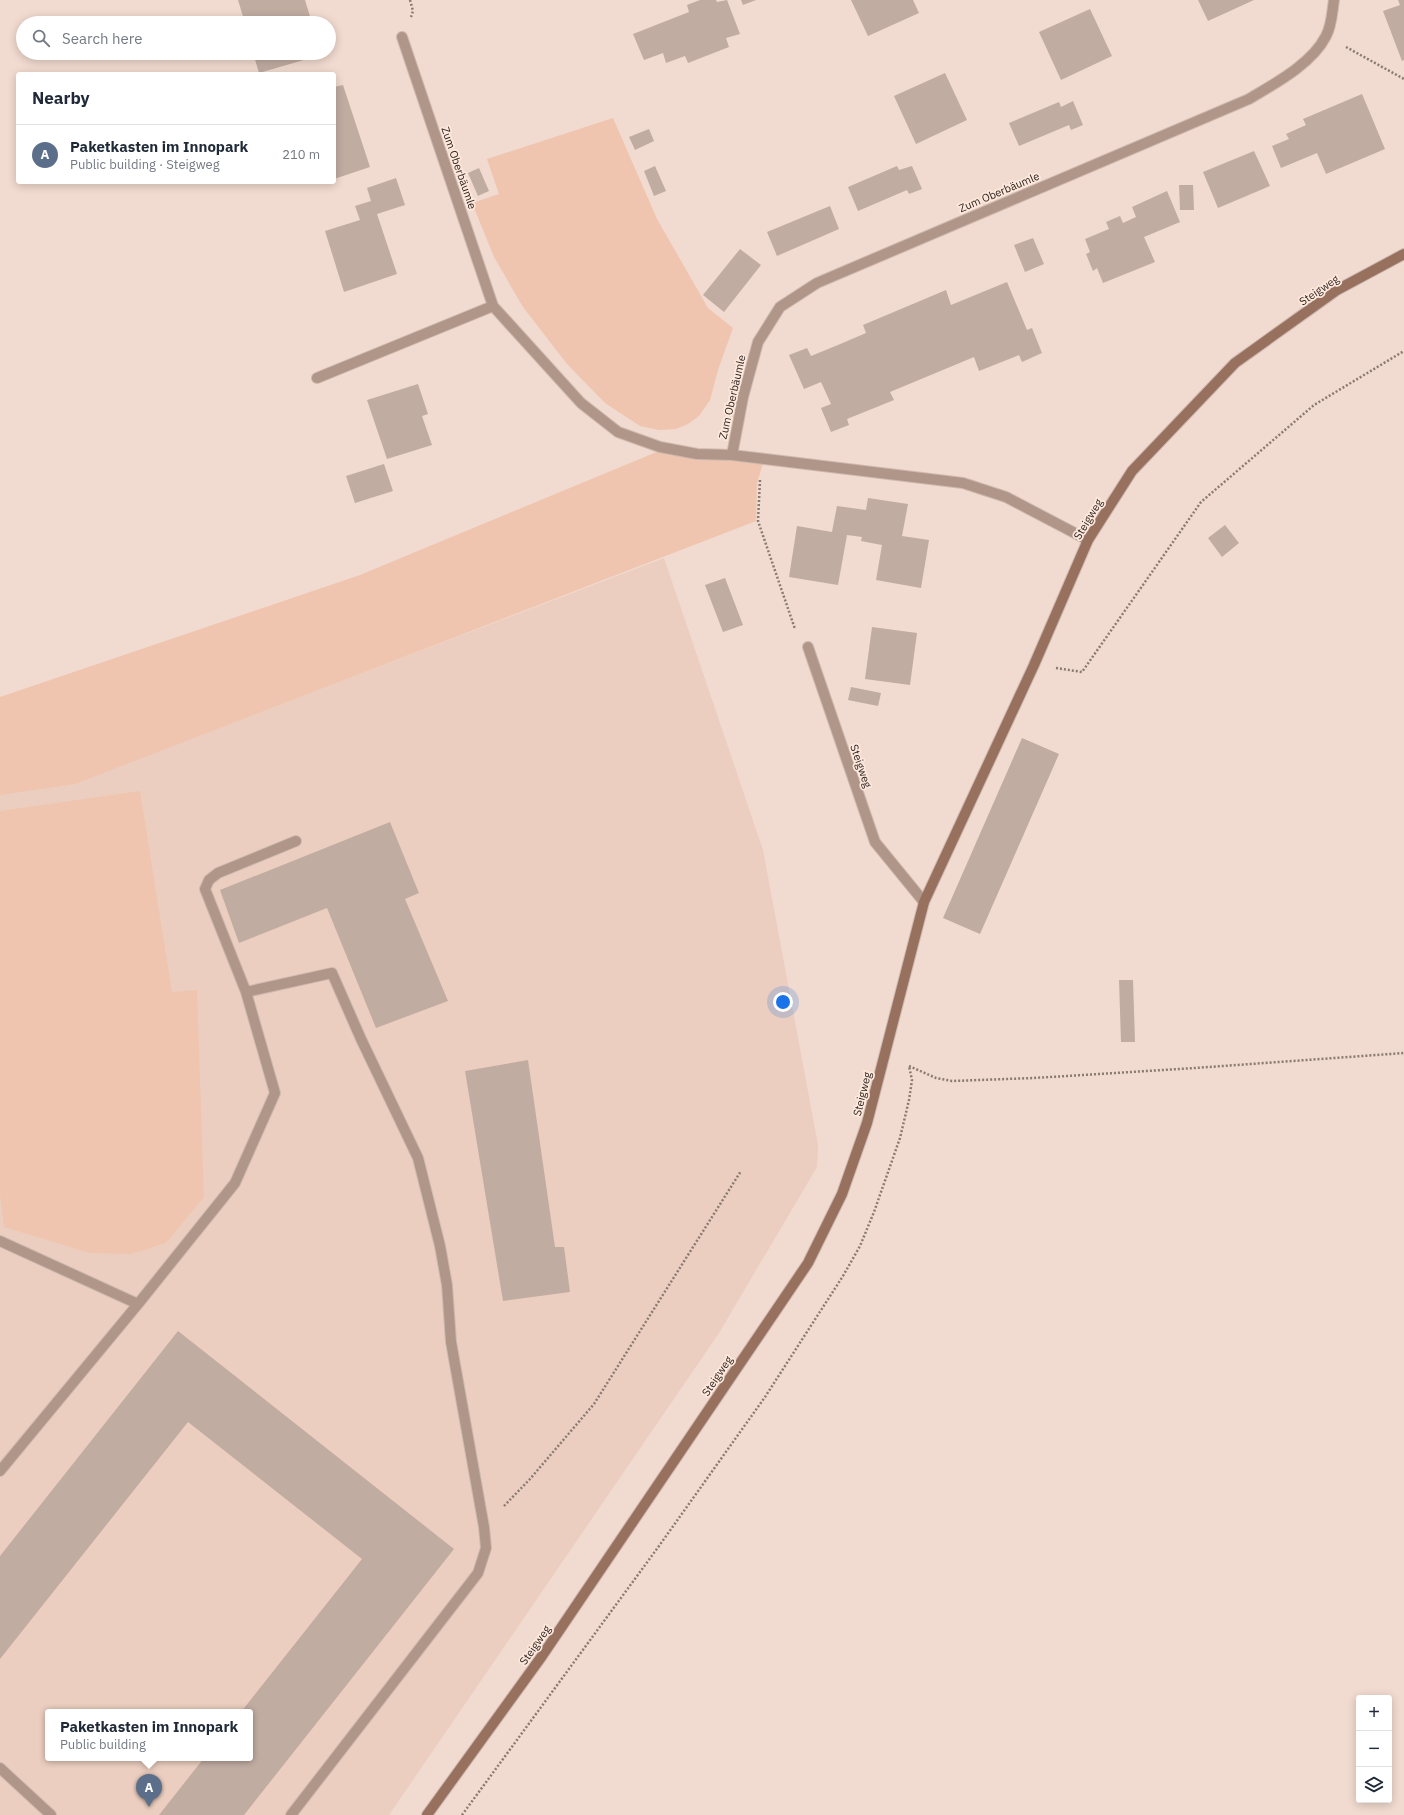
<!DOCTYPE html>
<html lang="en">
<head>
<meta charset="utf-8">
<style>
  :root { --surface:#fff; --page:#f2f2f3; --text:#1f2937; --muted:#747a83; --line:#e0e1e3; --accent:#111827 }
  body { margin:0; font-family:"IBM Plex Sans",sans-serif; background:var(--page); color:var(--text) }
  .controls { position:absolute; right:12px; bottom:12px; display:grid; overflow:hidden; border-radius:4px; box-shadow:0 2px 10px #0003 }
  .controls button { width:36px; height:36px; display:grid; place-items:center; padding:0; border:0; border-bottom:1px solid var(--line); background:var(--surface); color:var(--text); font:20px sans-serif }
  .you { position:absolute; left:783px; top:1002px; width:14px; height:14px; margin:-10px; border:3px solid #fff; border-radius:50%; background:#1a73e8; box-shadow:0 0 0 6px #1a73e833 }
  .badge { display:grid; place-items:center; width:26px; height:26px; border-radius:50%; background:var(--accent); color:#fff; font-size:13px; font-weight:700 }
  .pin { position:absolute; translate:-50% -33px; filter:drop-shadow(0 1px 2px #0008) }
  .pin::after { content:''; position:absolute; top:21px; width:14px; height:12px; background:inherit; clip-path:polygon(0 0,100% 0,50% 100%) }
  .popup { position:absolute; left:45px; top:1709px; width:208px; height:52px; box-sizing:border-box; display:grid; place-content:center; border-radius:4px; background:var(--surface); filter:drop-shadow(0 1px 3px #0005); font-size:13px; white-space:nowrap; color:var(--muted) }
  .popup b { font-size:15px; color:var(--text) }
  .popup::after { content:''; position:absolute; left:50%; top:100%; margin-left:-8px; border:8px solid transparent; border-top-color:var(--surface) }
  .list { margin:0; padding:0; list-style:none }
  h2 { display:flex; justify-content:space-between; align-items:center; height:52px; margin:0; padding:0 16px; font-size:17px }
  h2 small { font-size:13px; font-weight:400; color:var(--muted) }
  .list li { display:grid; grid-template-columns:26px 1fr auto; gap:12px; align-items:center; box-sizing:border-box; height:60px; padding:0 16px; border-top:1px solid var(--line) }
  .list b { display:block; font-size:15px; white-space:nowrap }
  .list p { margin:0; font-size:13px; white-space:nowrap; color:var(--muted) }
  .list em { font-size:13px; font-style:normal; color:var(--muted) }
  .icon { flex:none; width:22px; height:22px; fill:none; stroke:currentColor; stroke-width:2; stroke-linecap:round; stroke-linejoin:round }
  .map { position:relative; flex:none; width:1404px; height:1815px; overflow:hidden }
  .search { position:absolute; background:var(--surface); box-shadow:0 2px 10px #0003; left:16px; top:16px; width:320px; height:44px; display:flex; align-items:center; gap:10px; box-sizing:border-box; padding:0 14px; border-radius:22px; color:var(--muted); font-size:15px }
  .panel { position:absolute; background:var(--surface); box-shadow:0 2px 10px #0003; left:16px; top:72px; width:320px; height:112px; border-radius:4px }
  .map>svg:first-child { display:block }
  .built { fill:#ebcebf; fill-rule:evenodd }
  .green { fill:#efc5af }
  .building { fill:#c1aca2 }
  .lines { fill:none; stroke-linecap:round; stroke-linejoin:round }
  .lane-casing { stroke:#ceb9b0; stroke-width:12 }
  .street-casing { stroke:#ceb9b0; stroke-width:12 }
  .secondary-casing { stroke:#ceb9b0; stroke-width:12 }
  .path { stroke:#897a72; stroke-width:2.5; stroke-dasharray:2 2; stroke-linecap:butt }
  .lane { stroke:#b09688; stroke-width:10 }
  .street { stroke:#b09688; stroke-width:10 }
  .secondary { stroke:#97715e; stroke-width:10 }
  .labels { text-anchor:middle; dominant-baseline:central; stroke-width:3.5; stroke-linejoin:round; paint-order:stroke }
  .street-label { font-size:11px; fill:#2c2420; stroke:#fee8dc }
</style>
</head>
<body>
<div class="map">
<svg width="1404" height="1815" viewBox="0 0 1404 1815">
  <rect width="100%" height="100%" fill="#f1dacf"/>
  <!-- built -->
  <path class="built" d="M664,558L763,850L818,1145L817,1167L719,1333L389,1815H0V794L74,783ZM48,1712H250V1758H48Z"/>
  <!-- green -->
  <path class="green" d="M613,118L657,219L708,308L733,328L718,370L710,400L699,416L688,424L676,429L659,430L640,426L605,403L567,364L523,307L494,257L472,203L499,194L487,159Z
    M659,451L763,463L757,483L756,521L75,784L0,795V697L360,575Z
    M140,791L172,992L197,990L204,1197L166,1243L131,1254L90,1253L4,1227L0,1195V811Z"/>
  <!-- building -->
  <path class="building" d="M238,0H305L312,23H245Z
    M700,0H716L717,2L727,0L740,34L726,38L729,47L688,63L685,56L666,63L663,53L644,60L633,34L689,12L687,5Z
    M741,0H756L743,5Z
    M851,0H913L919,13L868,36Z
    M1198,0H1254L1208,21Z
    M1398,0H1404V60L1402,61L1383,11L1400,5Z
    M1090,9L1112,56L1061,80L1039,32Z
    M253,53H320L321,55L259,73Z
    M945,73L967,120L916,144L894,96Z
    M343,85L370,167L334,179V87Z
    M1362,94L1385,149L1326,174L1317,153L1281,168L1272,146L1289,139L1286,134L1306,125L1303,119Z
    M1073,101L1083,125L1071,130L1069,125L1019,146L1009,123L1059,102L1061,107Z
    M649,129L654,141L635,150L629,137Z
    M1254,151L1270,186L1218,208L1203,172Z
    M655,166L666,191L654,196L644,171Z
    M897,166L899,170L912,166L922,189L909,194L907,190L858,211L848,187Z
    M479,168L489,191L478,196L468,173Z
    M396,178L405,205L377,214L397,274L344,292L325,231L360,220L355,206L371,201L367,188Z
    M1179,185H1193L1194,210H1180Z
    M1167,191L1180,222L1144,237L1155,262L1103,283L1097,268L1093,271L1086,254L1090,252L1085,239L1109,229L1106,222L1120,216L1123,223L1136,217L1132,207Z
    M830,206L839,229L777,256L767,232Z
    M1033,238L1044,264L1025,272L1014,245Z
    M740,249L761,265L724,312L703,295Z
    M1007,282L1027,330L1032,328L1042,353L1022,362L1019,355L979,371L974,357L890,392L894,400L847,419L849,425L831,432L821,408L831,404L821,382L804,389L789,355L807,348L811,356L838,345L866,333L863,325L946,290L951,305Z
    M418,384L428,414L422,416L432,445L387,459L367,400Z
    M384,464L393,491L355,503L346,476Z
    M868,498L908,504L902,536L929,540L921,588L876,580L882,545L861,541L862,537L847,535L838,585L789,577L797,526L832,532L837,506L866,510Z
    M1225,525L1239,543L1222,557L1208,538Z
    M725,578L743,625L723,632L705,585Z
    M872,627L917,633L910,685L865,679Z
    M851,687L881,693L878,706L848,700Z
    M1022,738L1059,754L980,934L943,918Z
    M390,822L419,893L405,899L448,1001L376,1028L327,908L239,943L220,890Z
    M1119,980H1133L1135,1042H1121Z
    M528,1060L555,1247H564L570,1292L503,1301L465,1071Z
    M178,1331L454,1549L244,1815H159L204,1758H250V1712H241L362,1559L188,1422L0,1659V1556Z"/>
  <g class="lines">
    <!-- lane casing -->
    <g class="lane-casing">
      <path id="lane" d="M246,992L205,889L209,880L218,873L296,841
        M0,1241L138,1304L235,1183L275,1093L246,992L332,973L361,1039L418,1158L440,1246L447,1285L451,1342L484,1527L486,1548L478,1573L291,1815
        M0,1471L138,1304
        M0,1768L51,1815"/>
    </g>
    <!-- street casing -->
    <g class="street-casing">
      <path id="street" d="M402,37L493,306L581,403L618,432L660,447L697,454L732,455L963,483L1006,497L1088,540
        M317,378L493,306
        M732,455L743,397L758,342L780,307L817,283L1249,99C1274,84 1312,64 1326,36C1332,25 1332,12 1334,0
        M808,647L875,842L924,902"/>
    </g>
    <!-- secondary casing -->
    <g class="secondary-casing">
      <path id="secondary" d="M427,1815L542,1656L808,1263L842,1194L867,1123L924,902L1034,665L1088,540L1132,471L1235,363L1337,290L1404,254"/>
    </g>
    <!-- path -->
    <path class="path" d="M410,0L413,11L411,17
      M1346,47L1404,79
      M760,480L758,521L795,629
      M1056,668L1082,672L1201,502L1314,405L1404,351
      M909,1066L936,1078L952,1081L1034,1078L1195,1068L1404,1053
      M504,1506L530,1479L594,1404L741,1171
      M462,1815L659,1546L765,1397L843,1276L860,1246L874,1212L900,1138L909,1100L912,1080L909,1066"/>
    <!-- lane -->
    <use href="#lane" class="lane"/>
    <!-- street -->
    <use href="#street" class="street"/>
    <!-- secondary -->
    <use href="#secondary" class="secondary"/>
  </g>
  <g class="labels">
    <!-- street labels -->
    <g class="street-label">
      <text transform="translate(459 168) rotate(71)">Zum Oberbäumle</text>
      <text transform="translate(999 192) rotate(-23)">Zum Oberbäumle</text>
      <text transform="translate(1319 290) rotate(-34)">Steigweg</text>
      <text transform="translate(732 397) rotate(-77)">Zum Oberbäumle</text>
      <text transform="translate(1088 519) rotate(-59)">Steigweg</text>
      <text transform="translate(861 766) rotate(71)">Steigweg</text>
      <text transform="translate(862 1094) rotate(-76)">Steigweg</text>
      <text transform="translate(717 1376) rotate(-56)">Steigweg</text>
      <text transform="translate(535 1645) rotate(-55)">Steigweg</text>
    </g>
  </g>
</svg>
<div class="controls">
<button>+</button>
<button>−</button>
<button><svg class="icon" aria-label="layers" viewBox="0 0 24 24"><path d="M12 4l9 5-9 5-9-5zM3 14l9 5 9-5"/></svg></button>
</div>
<div class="you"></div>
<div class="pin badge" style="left:149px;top:1807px;background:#5c6f8a">A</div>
<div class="popup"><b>Paketkasten im Innopark</b>Public building</div>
<div class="search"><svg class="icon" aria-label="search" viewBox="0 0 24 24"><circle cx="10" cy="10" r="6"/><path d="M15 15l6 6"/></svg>Search here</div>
<section class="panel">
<h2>Nearby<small></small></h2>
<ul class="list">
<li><span class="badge" style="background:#5c6f8a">A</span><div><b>Paketkasten im Innopark</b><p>Public building · Steigweg</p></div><em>210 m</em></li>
</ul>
</section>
</div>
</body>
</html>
